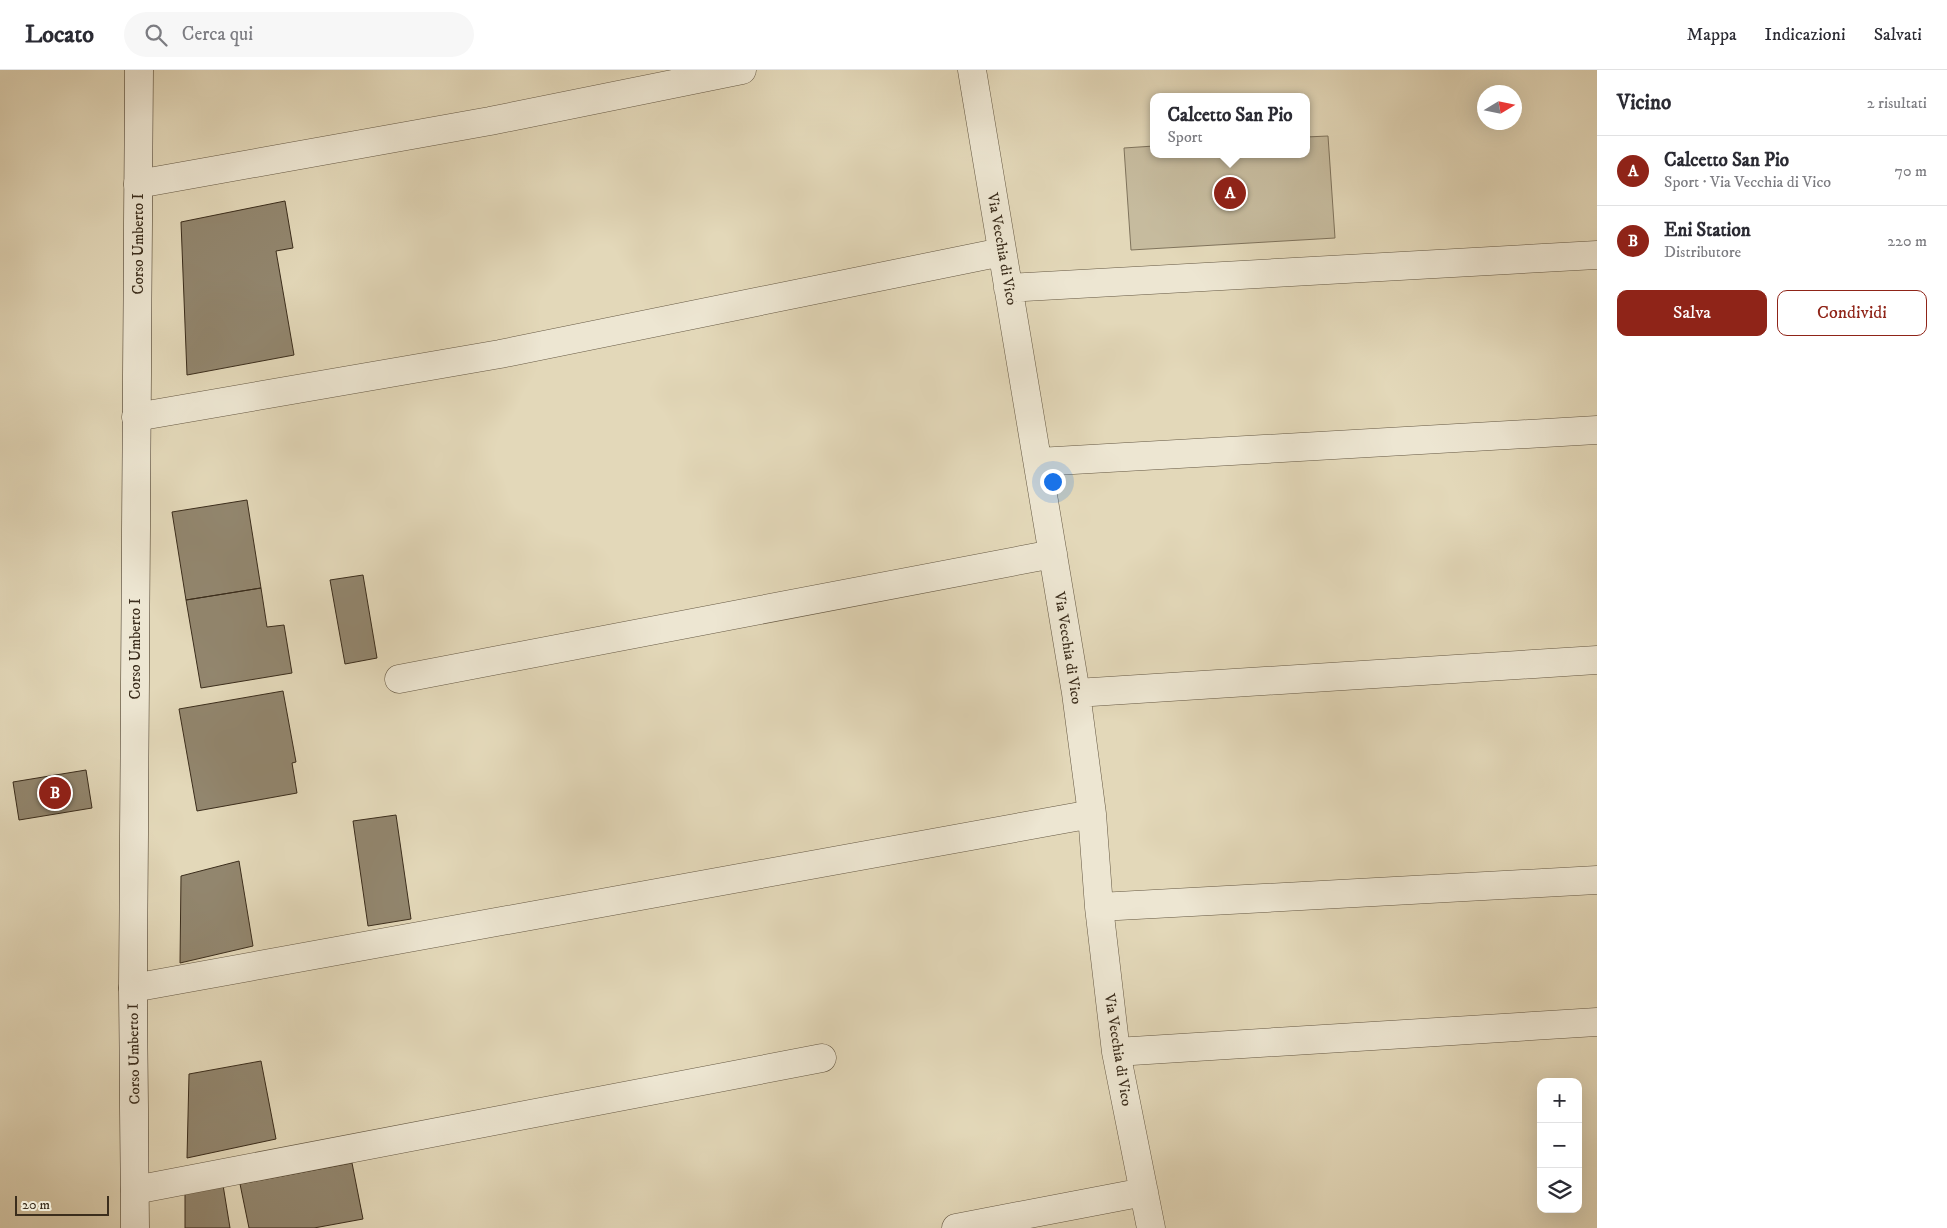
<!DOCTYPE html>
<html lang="it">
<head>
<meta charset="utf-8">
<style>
  :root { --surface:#fff; --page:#f7f7f7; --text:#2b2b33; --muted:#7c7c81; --line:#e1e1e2; --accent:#8f2418 }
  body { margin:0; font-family:"IM FELL DW Pica",serif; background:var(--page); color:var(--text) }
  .controls { position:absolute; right:15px; bottom:15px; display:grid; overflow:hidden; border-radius:10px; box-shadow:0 5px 20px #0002 }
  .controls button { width:45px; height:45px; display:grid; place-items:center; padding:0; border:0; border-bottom:1px solid var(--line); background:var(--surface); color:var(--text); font:25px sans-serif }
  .compass { position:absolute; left:1477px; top:15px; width:45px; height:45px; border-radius:50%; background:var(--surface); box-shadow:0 5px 20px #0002; rotate:80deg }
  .scale { position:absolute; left:15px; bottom:12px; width:94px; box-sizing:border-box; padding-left:5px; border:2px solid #3b2d1c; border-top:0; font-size:14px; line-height:18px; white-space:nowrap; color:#3b2d1c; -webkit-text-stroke:4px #ede6d2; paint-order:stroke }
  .you { position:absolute; left:1052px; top:411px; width:18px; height:18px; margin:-12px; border:4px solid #fff; border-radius:50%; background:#1a73e8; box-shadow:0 0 0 8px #1a73e833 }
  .badge { display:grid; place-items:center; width:32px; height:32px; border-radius:50%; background:var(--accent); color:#fff; font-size:16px; font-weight:700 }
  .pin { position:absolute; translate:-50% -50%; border:2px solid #fff; box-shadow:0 1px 5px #0006 }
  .popup { position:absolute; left:1150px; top:23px; width:160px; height:65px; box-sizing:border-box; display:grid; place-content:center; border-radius:10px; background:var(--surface); filter:drop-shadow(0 1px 4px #0005); font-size:16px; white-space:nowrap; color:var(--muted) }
  .popup b { font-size:19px; color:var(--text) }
  .popup::after { content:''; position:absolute; left:50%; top:100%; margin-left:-10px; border:10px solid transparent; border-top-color:var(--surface) }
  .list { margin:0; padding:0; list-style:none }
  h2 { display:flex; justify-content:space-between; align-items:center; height:65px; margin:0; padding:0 20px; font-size:21px }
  h2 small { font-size:16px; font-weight:400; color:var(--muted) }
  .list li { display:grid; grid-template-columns:32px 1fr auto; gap:15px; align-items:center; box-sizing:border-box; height:70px; padding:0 20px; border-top:1px solid var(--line) }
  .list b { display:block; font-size:19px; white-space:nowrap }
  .list p { margin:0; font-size:16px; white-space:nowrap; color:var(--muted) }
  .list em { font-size:16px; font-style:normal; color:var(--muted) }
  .actions { display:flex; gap:10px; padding:15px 20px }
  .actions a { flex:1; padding:11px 0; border:1px solid var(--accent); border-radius:10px; text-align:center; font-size:18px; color:var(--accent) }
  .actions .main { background:var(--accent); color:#fff }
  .icon { flex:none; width:28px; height:28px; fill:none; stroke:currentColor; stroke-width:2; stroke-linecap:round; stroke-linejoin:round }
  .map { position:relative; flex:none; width:1597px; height:1158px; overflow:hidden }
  header { display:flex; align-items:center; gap:30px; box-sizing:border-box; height:70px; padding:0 25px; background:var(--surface); border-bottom:1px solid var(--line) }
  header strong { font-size:24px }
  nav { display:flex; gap:28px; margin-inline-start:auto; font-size:18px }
  .search { width:350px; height:45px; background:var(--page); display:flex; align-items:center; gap:12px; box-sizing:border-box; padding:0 18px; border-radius:28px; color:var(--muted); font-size:19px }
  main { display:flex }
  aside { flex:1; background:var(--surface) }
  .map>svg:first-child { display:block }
  .green { fill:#c6bb9e; stroke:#80745d }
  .building { fill:#92866e; stroke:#3b2d1c }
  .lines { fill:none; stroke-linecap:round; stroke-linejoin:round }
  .street-casing { stroke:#655843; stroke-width:29 }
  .secondary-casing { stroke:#3b2d1c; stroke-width:29 }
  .street { stroke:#ede6d2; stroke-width:28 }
  .secondary { stroke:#ede6d2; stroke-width:28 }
  .labels { text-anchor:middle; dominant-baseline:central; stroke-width:4.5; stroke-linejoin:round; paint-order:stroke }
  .street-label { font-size:15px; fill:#3b2d1c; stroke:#ede6d2 }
</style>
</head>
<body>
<header>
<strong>Locato</strong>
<div class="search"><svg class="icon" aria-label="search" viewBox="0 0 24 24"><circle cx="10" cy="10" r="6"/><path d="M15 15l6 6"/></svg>Cerca qui</div>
<nav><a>Mappa</a><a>Indicazioni</a><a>Salvati</a></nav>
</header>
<main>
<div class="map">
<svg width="1597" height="1158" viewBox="0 0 1597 1158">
  <rect width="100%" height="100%" fill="#e3d8b9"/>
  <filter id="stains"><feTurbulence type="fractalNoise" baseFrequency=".004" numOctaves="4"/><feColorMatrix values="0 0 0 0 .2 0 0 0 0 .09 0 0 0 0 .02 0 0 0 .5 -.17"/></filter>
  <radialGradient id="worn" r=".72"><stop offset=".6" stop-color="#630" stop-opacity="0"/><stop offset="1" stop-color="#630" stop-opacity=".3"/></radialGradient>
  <!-- green -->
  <path class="green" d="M1328,66L1335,168L1131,180L1124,78L1154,76V84H1306V67Z"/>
  <!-- building -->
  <path class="building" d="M285,131L293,178L276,181L294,285L187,305L181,152Z
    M247,430L261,518L186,530L172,442Z
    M363,505L377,588L345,594L330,510Z
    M261,518L267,557L284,555L292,603L201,618L186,530Z
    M283,621L296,692L292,693L297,723L197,741L179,639Z
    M86,700L92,738L19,750L13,712Z
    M396,745L411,849L368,856L353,751Z
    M239,791L253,876L180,893L181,806Z
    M261,991L276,1069L187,1088L189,1004Z
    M352,1093L363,1149L314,1158H249L240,1114Z
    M223,1115L230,1158H185V1124Z"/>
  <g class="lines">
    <!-- street casing -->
    <g class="street-casing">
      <path id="street" d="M972,0L1076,623L1092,744L1099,837L1116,982L1151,1158
        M138,114L490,51L742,0
        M1008,218L1597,185
        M136,347L500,284L1002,182
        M1038,392L1597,360
        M399,609L1053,484
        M1076,623L1597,590
        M1099,837L1597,810
        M133,918L1092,744
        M1116,982L1597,952
        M135,1120L822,988
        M956,1158L1144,1122"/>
    </g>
    <!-- secondary casing -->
    <g class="secondary-casing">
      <path id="secondary" d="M135,1158L133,918L139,0"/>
    </g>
    <!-- street -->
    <use href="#street" class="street"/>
    <!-- secondary -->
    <use href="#secondary" class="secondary"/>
  </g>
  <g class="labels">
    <!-- street labels -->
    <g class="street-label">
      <text transform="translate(138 174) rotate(-90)">Corso Umberto I</text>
      <text transform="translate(1002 179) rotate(80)">Via Vecchia di Vico</text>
      <text transform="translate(1068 578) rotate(81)">Via Vecchia di Vico</text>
      <text transform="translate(135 579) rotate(-90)">Corso Umberto I</text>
      <text transform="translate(1118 980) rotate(81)">Via Vecchia di Vico</text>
      <text transform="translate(134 984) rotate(-91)">Corso Umberto I</text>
    </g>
  </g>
  <rect width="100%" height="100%" filter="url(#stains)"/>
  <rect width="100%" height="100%" fill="url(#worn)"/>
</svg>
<div class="controls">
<button>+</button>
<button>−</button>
<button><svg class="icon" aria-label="layers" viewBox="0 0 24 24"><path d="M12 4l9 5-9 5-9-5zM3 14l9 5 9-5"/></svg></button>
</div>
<svg class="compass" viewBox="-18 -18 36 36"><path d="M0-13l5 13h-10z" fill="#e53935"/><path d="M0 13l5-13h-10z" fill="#7c7c81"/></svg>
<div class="scale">20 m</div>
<div class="you"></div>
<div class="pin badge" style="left:1230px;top:123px">A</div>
<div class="popup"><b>Calcetto San Pio</b>Sport</div>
<div class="pin badge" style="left:55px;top:723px">B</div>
</div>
<aside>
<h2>Vicino<small>2 risultati</small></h2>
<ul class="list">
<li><span class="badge">A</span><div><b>Calcetto San Pio</b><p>Sport · Via Vecchia di Vico</p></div><em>70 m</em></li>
<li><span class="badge">B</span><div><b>Eni Station</b><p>Distributore</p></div><em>220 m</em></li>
</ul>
<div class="actions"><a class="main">Salva</a><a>Condividi</a></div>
</aside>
</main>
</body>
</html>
